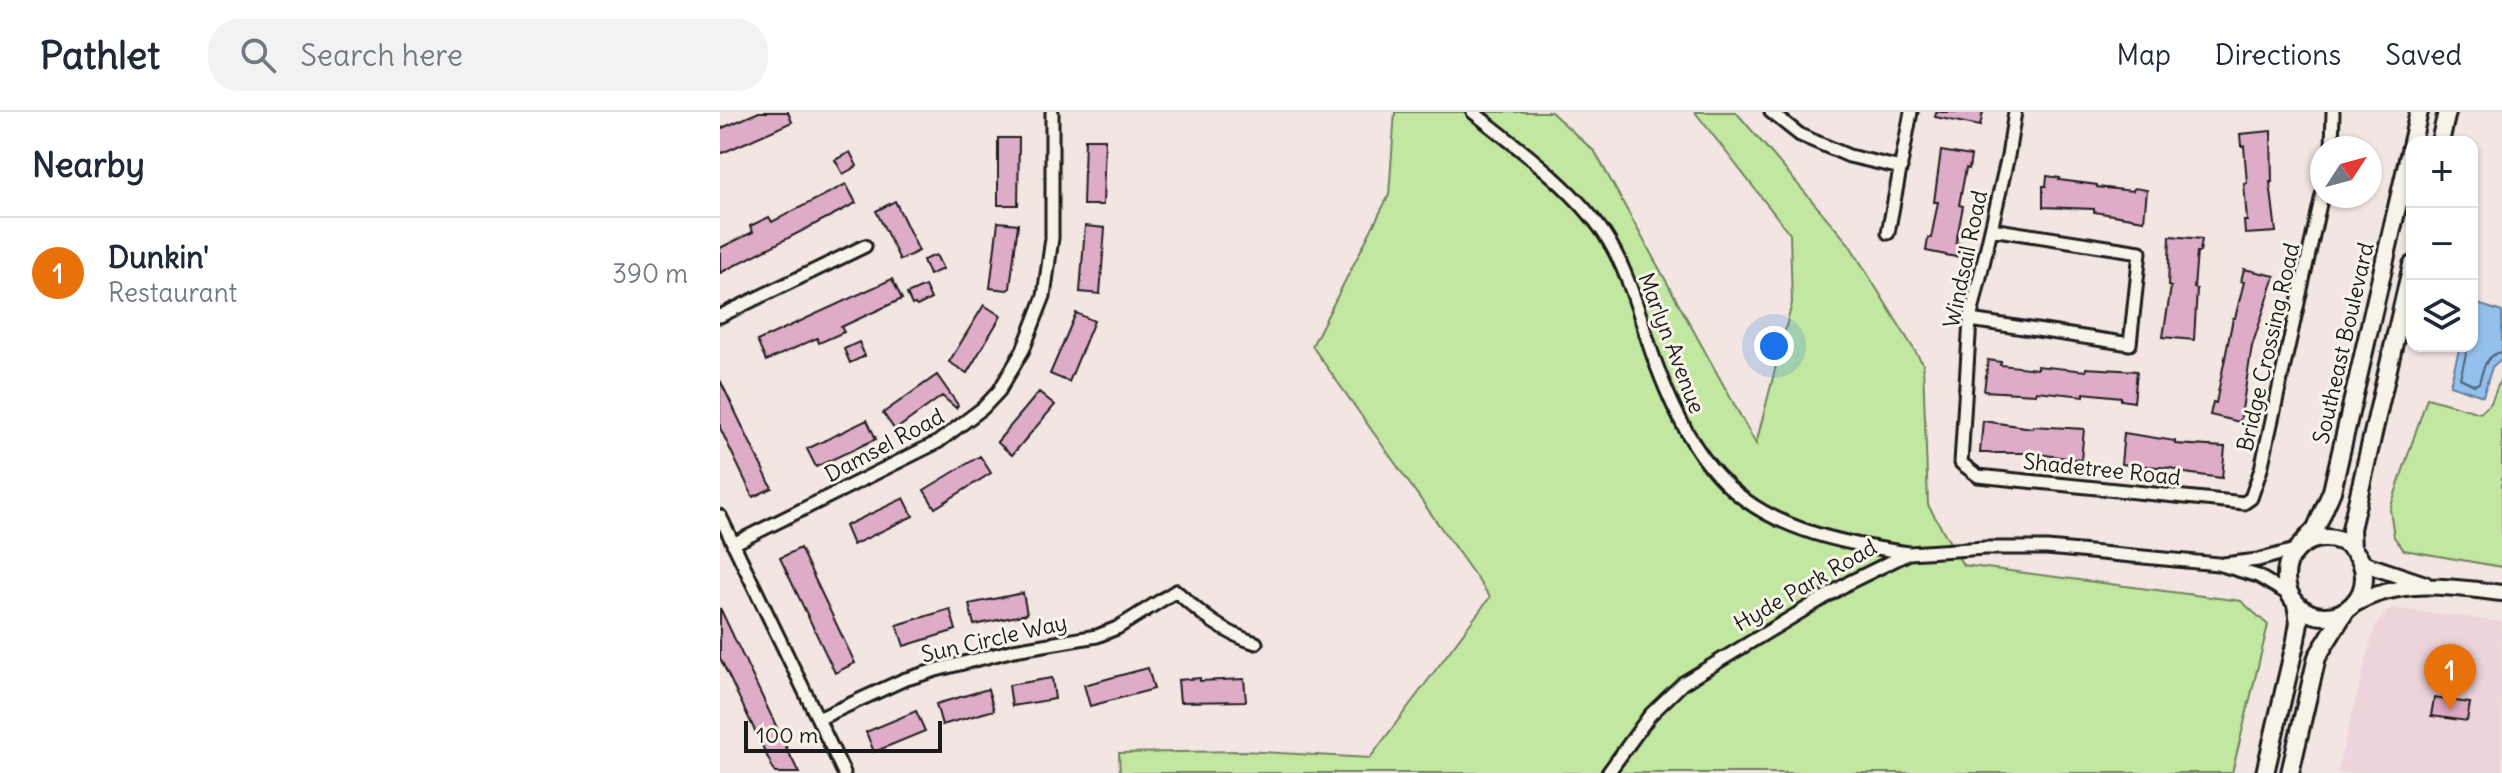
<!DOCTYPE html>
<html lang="en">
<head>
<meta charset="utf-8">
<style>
  :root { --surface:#fff; --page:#f2f2f3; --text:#1f2937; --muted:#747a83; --line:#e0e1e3; --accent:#d1495b }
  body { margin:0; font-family:Delius,sans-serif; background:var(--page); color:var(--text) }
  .controls { position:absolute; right:24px; top:24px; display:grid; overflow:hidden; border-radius:16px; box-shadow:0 2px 6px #0004 }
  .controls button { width:72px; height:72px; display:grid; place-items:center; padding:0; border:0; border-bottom:2px solid var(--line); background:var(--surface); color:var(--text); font:40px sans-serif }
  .compass { position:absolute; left:1590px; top:24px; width:72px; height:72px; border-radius:50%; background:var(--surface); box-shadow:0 2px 6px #0004; rotate:54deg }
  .scale { position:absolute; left:24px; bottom:20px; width:198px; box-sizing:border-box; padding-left:8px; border:4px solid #1c1c1c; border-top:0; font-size:22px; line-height:28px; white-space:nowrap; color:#1c1c1c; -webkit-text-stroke:6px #f7f3e8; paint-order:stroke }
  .you { position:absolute; left:1054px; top:234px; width:28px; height:28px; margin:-20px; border:6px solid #fff; border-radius:50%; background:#1a73e8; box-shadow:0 0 0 12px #1a73e833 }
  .badge { display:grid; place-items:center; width:52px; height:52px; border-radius:50%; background:var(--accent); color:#fff; font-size:26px; font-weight:700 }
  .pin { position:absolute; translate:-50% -66px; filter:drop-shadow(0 2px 4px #0008) }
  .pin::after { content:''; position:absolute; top:42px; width:28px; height:24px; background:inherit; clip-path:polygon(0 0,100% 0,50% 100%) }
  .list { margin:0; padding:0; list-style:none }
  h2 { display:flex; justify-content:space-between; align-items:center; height:104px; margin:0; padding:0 32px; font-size:34px }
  h2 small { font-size:26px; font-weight:400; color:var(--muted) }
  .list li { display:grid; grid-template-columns:52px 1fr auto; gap:24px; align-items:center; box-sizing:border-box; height:112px; padding:0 32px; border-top:2px solid var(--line) }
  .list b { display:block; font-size:30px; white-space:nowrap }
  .list p { margin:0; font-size:26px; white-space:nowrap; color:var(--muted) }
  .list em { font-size:26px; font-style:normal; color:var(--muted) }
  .icon { flex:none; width:44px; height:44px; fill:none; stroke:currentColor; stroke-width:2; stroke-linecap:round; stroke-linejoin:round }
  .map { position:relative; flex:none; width:1782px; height:661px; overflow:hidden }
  header { display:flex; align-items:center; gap:48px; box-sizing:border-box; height:112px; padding:0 40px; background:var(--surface); border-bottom:2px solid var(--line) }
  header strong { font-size:38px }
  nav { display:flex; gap:44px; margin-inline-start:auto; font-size:28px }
  .search { width:560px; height:72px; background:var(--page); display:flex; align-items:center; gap:20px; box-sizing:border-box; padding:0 28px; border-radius:32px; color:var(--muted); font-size:30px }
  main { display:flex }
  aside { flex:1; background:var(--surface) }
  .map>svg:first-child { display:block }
  .built { fill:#ecd4da }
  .green { fill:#c2e7a1; stroke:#6f825e; stroke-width:2 }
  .water { fill:#94c0ed; stroke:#647e99; stroke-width:2 }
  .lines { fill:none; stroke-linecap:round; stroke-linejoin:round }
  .shore { stroke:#4c5e70; stroke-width:2 }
  .building { fill:#dfacc8; stroke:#1c1c1c; stroke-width:2 }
  .minor-casing { stroke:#1c1c1c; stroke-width:17 }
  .tertiary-casing { stroke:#1c1c1c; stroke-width:20 }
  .secondary-casing { stroke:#1c1c1c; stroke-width:22 }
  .minor { stroke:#f7f3e8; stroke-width:11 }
  .tertiary { stroke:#f7f3e8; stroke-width:14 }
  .secondary { stroke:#f7f3e8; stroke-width:16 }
  .labels { text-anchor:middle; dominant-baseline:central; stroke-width:6; stroke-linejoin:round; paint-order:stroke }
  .street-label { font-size:22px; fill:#1c1c1c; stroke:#f7f3e8 }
</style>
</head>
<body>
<header>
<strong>Pathlet</strong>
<div class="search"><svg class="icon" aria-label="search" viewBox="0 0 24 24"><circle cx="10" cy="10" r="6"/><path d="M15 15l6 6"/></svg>Search here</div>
<nav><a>Map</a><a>Directions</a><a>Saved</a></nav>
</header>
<main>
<aside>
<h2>Nearby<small></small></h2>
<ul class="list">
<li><span class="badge" style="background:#e8710a">1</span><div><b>Dunkin'</b><p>Restaurant</p></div><em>390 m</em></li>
</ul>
</aside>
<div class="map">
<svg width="1782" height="661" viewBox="0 0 1782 661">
  <rect width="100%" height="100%" fill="#f2e5e2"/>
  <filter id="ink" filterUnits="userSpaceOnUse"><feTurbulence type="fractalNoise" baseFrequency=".0125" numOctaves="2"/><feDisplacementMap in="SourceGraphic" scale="16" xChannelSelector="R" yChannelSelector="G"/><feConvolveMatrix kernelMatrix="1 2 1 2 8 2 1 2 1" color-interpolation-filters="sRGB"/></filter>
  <g filter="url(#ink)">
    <!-- built -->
    <path class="built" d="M1671,496L1782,510V661H1617L1655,514Z"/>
    <!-- green -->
    <path class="green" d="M675,0H831L875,40L1036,332L1072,191L1070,122L975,0H1016L1129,132L1203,252L1208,393L1243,453L1521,489L1548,513L1512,661H400L399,641L523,639L650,646L770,485L592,234L669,83Z
      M1782,263V455L1684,438L1674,425L1670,397L1707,286L1760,301L1771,291Z"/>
    <!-- water -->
    <path class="water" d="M1752,190L1782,200V246L1772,255L1763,284L1730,273L1740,234H1752Z"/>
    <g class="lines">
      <!-- shore -->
      <path class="shore" d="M1748,234L1740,266L1754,273L1759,271C1763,257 1766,242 1782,240"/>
    </g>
    <!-- building -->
    <path class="building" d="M39,0H68L72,10L0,42V17Z
      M1216,0H1263L1260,14L1215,5Z
      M1551,19L1552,70H1550L1556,120L1525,122L1524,109H1527L1524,72L1527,71L1524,34H1521L1520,22Z
      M278,26H299L298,93H278Z
      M365,27H385L383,93H363Z
      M1221,39L1251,44L1249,57L1246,56L1239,93L1243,94L1236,131H1239L1236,145L1206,139L1208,126H1211L1218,90H1214Z
      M130,40L137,54L123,62L115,48Z
      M1327,64L1340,66L1339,68L1377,73V75L1413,79L1414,76L1427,78L1424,108L1374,100V97L1323,95V74H1326Z
      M126,72L136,91L0,161V136L33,120L30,114L49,105L52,110Z
      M175,89L199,139L180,148L156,99Z
      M278,110L298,112L290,176L287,178L270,176Z
      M365,114L385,116L380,182L360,180Z
      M1450,124L1482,127L1480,140H1477L1474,176L1477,177L1474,228L1443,225L1451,175L1448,174Z
      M216,143L223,157L209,163L203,148Z
      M1524,157L1555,164L1532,234L1520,310L1490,303L1493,290L1496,291L1513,206H1515L1524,170L1521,169Z
      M172,167L182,187L121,215L124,220L99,231L97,226L46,249L37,229Z
      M205,174L211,187L197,194L195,192L192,193L187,182Z
      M264,193L281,204L247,261L229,250Z
      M356,201L374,209L349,270L330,262Z
      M139,230L145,244L130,251L124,237Z
      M1268,248L1281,250L1280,253L1317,257V254L1366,259V256L1417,259L1414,290L1401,288V285L1364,281V284L1316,279L1315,282L1264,279Z
      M217,263L238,293L236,296L222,284L175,318L163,301Z
      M0,268L52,376L33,385L0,316Z
      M319,280L335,293L292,343L277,330Z
      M147,308L156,327L96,355L87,337Z
      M1263,309L1313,316V314L1364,317L1361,348L1311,341H1260Z
      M1404,321L1455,329V332L1505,335L1502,366L1465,361L1451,356L1401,352Z
      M260,344L271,361L215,396L204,378Z
      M184,386L193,404L133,433L125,414Z
      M80,436L135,551L115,561L60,446Z
      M303,481L307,502L254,513L249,492Z
      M0,496L67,637L79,661H55L48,646L0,546Z
      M230,497L236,518L184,534L177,513Z
      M428,556L434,577L370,594L364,573Z
      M332,566L335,587L292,594L289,573Z
      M480,566V569L524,567L526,589L460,590L458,568Z
      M268,577L274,598L222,613L216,592Z
      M1714,586L1750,591L1747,609L1711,604Z
      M196,599L205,619L154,640L146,620Z"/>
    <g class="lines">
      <!-- minor casing -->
      <g class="minor-casing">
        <path id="minor" d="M753,0C797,35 854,76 885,123C908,158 919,202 932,241C983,385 1041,420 1189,441
          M1051,0L1080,23L1129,44L1181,56
          M1295,0L1288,44L1250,208L1241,351L1258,364L1524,391L1531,386L1541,357L1602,83
          M1612,36L1613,0
          M1168,121L1191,0
          M0,204L145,134
          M1250,208L1410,232L1420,140L1271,117
          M0,404L124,661
          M13,432L218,330L263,296L279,279L303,238L324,184L332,126V0
          M1503,452L1538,448L1575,438
          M98,607L183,568L216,558L294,538L377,524L397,516L456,479C481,502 503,521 536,531
          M888,661L930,603L963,571L1130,470L1189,441L1265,436H1327L1498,452L1538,464L1568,482"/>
      </g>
      <!-- tertiary casing -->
      <g class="tertiary-casing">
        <path id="tertiary" d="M1642,451L1705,472
          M1635,492C1681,466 1731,475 1782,481"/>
      </g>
      <!-- secondary casing -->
      <g class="secondary-casing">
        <path id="secondary" d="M1692,30L1699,0
          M1720,30L1727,0
          M1566 465a39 39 0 1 1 78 0a39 39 0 1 1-78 0Z
          M1580,434L1596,416L1612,379L1692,30
          M1632,436L1631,417L1692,153
          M1545,661L1576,528L1579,510L1576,492
          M1570,661L1597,545L1626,498"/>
      </g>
      <!-- minor -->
      <use href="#minor" class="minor"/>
      <!-- tertiary -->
      <use href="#tertiary" class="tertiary"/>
      <!-- secondary -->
      <use href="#secondary" class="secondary"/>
    </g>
  </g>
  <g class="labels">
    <!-- street labels -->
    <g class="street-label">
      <text transform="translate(1245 147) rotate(-78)">Windsail Road</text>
      <text transform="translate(952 231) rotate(69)">Marlyn Avenue</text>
      <text transform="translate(1623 231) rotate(-77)">Southeast Boulevard</text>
      <text transform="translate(1548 235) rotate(-77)">Bridge Crossing Road</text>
      <text transform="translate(164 333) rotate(-28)">Damsel Road</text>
      <text transform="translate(1382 357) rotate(6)">Shadetree Road</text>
      <text transform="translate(1085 473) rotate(-30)">Hyde Park Road</text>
      <text transform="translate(274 526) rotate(-13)">Sun Circle Way</text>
    </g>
  </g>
</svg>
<div class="controls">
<button>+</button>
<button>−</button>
<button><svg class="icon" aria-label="layers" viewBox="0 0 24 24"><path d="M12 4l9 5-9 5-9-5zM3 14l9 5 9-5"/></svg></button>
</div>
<svg class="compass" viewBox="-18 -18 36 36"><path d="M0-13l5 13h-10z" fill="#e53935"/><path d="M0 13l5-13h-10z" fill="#747a83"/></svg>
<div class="scale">100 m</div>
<div class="you"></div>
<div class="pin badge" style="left:1730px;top:598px;background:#e8710a">1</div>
</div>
</main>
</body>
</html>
